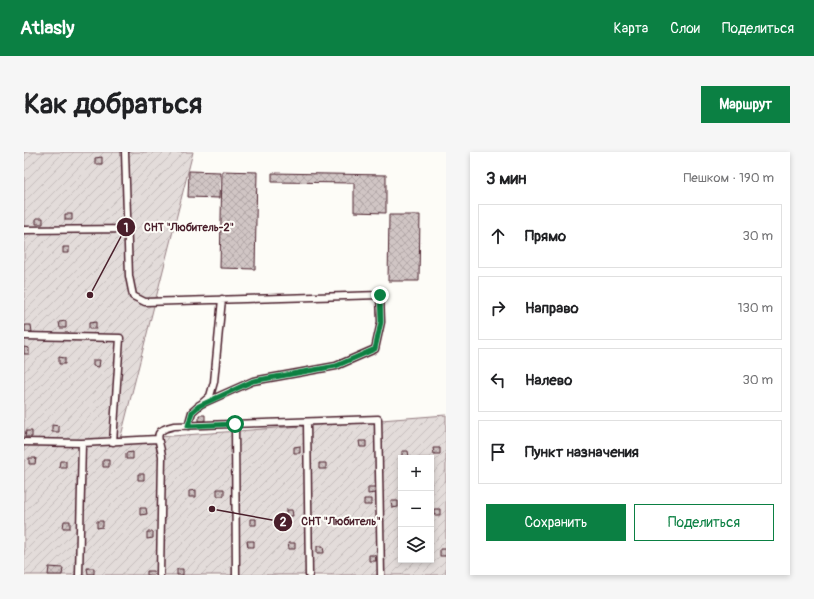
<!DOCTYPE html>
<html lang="ru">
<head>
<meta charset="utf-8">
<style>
  :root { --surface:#fff; --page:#f6f6f6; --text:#202124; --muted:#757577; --line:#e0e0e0; --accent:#0b8043 }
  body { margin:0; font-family:Pangolin,sans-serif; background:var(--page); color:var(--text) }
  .controls { position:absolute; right:12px; bottom:12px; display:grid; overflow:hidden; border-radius:0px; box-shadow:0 2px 6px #0003 }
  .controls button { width:36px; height:36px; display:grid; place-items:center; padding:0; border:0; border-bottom:1px solid var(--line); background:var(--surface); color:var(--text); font:20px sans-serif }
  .stop { position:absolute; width:12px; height:12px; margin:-9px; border:3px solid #0b8043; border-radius:50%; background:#fff }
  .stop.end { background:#0b8043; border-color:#fff; box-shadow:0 1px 4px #0008 }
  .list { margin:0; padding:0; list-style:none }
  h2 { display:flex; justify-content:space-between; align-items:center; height:52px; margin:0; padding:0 16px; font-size:17px }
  h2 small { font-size:13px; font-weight:400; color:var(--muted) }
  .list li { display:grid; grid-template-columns:26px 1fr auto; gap:12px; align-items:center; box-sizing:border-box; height:64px; margin:0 8px 8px; padding:0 8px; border:1px solid var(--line); border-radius:0px }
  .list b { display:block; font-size:15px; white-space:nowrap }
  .list em { font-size:13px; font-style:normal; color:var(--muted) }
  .actions { display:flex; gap:8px; padding:12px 16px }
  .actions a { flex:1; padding:9px 0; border:1px solid var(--accent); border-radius:0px; text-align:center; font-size:14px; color:var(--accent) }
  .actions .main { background:var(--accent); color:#fff }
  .icon { flex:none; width:22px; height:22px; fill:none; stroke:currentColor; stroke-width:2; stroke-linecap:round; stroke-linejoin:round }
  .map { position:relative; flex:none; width:422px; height:423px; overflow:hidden; border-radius:0px }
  header { display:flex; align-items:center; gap:24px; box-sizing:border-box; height:56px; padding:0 20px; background:var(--accent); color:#fff }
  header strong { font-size:19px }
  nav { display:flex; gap:22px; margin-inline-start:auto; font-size:14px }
  .intro { display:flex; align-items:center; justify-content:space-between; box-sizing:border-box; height:96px; padding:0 24px }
  h1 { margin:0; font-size:28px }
  .button { padding:10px 18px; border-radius:0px; background:var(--accent); color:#fff; font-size:14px; font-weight:700 }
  main { display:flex; gap:24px; padding:0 24px }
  aside { flex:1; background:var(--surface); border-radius:0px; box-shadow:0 2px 6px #0003 }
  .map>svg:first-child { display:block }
  .garden { fill:url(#garden-furrows); stroke:#967e82; fill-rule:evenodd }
  .building { fill:url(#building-cross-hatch); stroke:#4a1f2b }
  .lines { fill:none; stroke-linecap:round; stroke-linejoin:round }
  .lane-casing { stroke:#4a1f2b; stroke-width:9 }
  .lane { stroke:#fdfcf7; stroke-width:6 }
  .route { stroke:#0b8043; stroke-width:5 }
  .leader { fill:none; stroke:#4a1f2b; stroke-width:1.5 }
  .callout-dot { fill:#4a1f2b; stroke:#fdfcf7; stroke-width:1.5 }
  .mark-label { font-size:12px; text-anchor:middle; font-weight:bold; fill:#fff }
  .callout-label { font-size:11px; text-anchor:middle; font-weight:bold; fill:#4a1f2b; stroke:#fdfcf7; stroke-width:4; stroke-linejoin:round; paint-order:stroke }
</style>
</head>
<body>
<header>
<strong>Atlasly</strong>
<nav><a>Карта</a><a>Слои</a><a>Поделиться</a></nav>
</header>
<div class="intro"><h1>Как добраться</h1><a class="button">Маршрут</a></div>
<main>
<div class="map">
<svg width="422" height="423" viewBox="0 0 422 423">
  <defs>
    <pattern id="garden-furrows" width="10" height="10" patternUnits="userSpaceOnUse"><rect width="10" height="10" fill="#e3dcda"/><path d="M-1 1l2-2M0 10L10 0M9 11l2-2" fill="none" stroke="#c4bcbb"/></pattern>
    <pattern id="building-cross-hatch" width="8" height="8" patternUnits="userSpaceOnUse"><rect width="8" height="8" fill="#d0c5c4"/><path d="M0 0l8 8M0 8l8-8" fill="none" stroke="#b4a9a9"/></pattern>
  </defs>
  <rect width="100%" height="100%" fill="#fdfcf7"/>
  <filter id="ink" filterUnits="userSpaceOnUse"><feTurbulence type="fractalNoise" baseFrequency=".025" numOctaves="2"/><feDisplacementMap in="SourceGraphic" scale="8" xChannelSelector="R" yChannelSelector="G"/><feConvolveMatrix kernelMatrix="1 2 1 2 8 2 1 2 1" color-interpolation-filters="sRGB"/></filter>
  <g filter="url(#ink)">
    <!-- garden -->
    <path class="garden" d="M0,0H169L96,288L422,263V423H0ZM377,306H407V408H377Z"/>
    <!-- building -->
    <path class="building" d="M78,5V12H71V6Z
      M165,19L196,20L195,46L164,45Z
      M198,19L233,20L231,117L196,116Z
      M248,21L362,23V61L330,60V31L248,30Z
      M41,62H48V68H41Z
      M365,63H396L395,129H364Z
      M12,66H19V72H12Z
      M39,95H45V101H39Z
      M42,169V176H36L35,170Z
      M72,170V177H65V171Z
      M1,173H7L8,180H1Z
      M0,195L5,196V202H0Z
      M35,205L41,206V212H35Z
      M69,208H76L75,215L69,214Z
      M175,263H181V269H175Z
      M28,273L35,274V280H28Z
      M2,279H8V285H1Z
      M335,289H342V295H336Z
      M276,294V301H270V295Z
      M409,296H416V302H410Z
      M378,299H384L385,305L378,306Z
      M109,300V307H102V301Z
      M5,306H12L11,312H5Z
      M79,308H85V315H79Z
      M36,309H42V315H35Z
      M295,311H302V317H295Z
      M114,322H120V328H114Z
      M344,335H351V341L344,342Z
      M193,337H200V344H193Z
      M172,338V345H165V339Z
      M340,347H347V353H340Z
      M367,349H374V355L368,356Z
      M116,356H122L123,362L116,363Z
      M410,357H416V363H410Z
      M262,358H268L269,364H262Z
      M226,367H232V373H226Z
      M40,369H46V376H39Z
      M73,369H79V375L73,376Z
      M123,380H129V386L123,387Z
      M223,389H230V395H224Z
      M264,391H271V397H265Z
      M293,394H299L300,401H293Z
      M416,397H422V404H416Z
      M345,403H351L352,409H345Z
      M25,415L39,416L38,423H24Z
      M63,416H70V422H64Z
      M153,417H159V423H153Z
      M123,419H129L130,423H123Z"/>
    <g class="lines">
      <!-- lane casing -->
      <g class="lane-casing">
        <path id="lane" d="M101,0L105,124L109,144L121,150L356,143L357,170L351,197L312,214L229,229L175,253
          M0,78L103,77
          M0,184L96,186L89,290
          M283,270L285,423
          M211,272L212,423
          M164,274L168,260L186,244L190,230L198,147
          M0,290L58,291L133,287
          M55,423L58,291
          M136,423L138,304C136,287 126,279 150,274L354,267L357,423"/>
      </g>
      <!-- lane -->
      <use href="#lane" class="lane"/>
    </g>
  </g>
  <g class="lines" filter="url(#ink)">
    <!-- route -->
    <path class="route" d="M211,272L164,274L168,260L175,254L229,229L312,214L351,197L357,170L356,143"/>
  </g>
  <!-- callouts -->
  <path class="leader" d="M66 143L102 75M188 357L259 370"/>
  <g class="callout-dot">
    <circle cx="66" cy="143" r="4"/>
    <circle cx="188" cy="357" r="4"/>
    <circle cx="102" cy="75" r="10"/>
    <circle cx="259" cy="370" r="10"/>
  </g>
  <g class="mark-label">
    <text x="102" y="80">1</text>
    <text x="259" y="374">2</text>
  </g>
  <g class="callout-label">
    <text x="165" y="79">СНТ "Любитель-2"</text>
    <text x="317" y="373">СНТ "Любитель"</text>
  </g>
</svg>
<div class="controls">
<button>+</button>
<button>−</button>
<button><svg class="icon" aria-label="layers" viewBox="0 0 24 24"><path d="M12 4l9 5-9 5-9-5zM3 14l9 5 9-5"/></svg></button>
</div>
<div class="stop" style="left:211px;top:272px"></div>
<div class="stop end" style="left:356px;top:143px"></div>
</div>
<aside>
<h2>3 мин<small>Пешком · 190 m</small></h2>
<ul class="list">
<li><svg class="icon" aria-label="ahead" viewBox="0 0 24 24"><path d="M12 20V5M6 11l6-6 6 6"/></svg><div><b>Прямо</b></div><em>30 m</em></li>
<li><svg class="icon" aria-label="right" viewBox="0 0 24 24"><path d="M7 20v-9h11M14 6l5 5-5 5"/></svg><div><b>Направо</b></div><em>130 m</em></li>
<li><svg class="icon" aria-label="left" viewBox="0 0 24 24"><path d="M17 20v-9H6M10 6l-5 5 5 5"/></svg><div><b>Налево</b></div><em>30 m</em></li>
<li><svg class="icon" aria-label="arrive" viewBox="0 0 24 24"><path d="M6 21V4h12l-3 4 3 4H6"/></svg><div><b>Пункт назначения</b></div></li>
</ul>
<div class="actions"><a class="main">Сохранить</a><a>Поделиться</a></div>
</aside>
</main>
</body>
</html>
